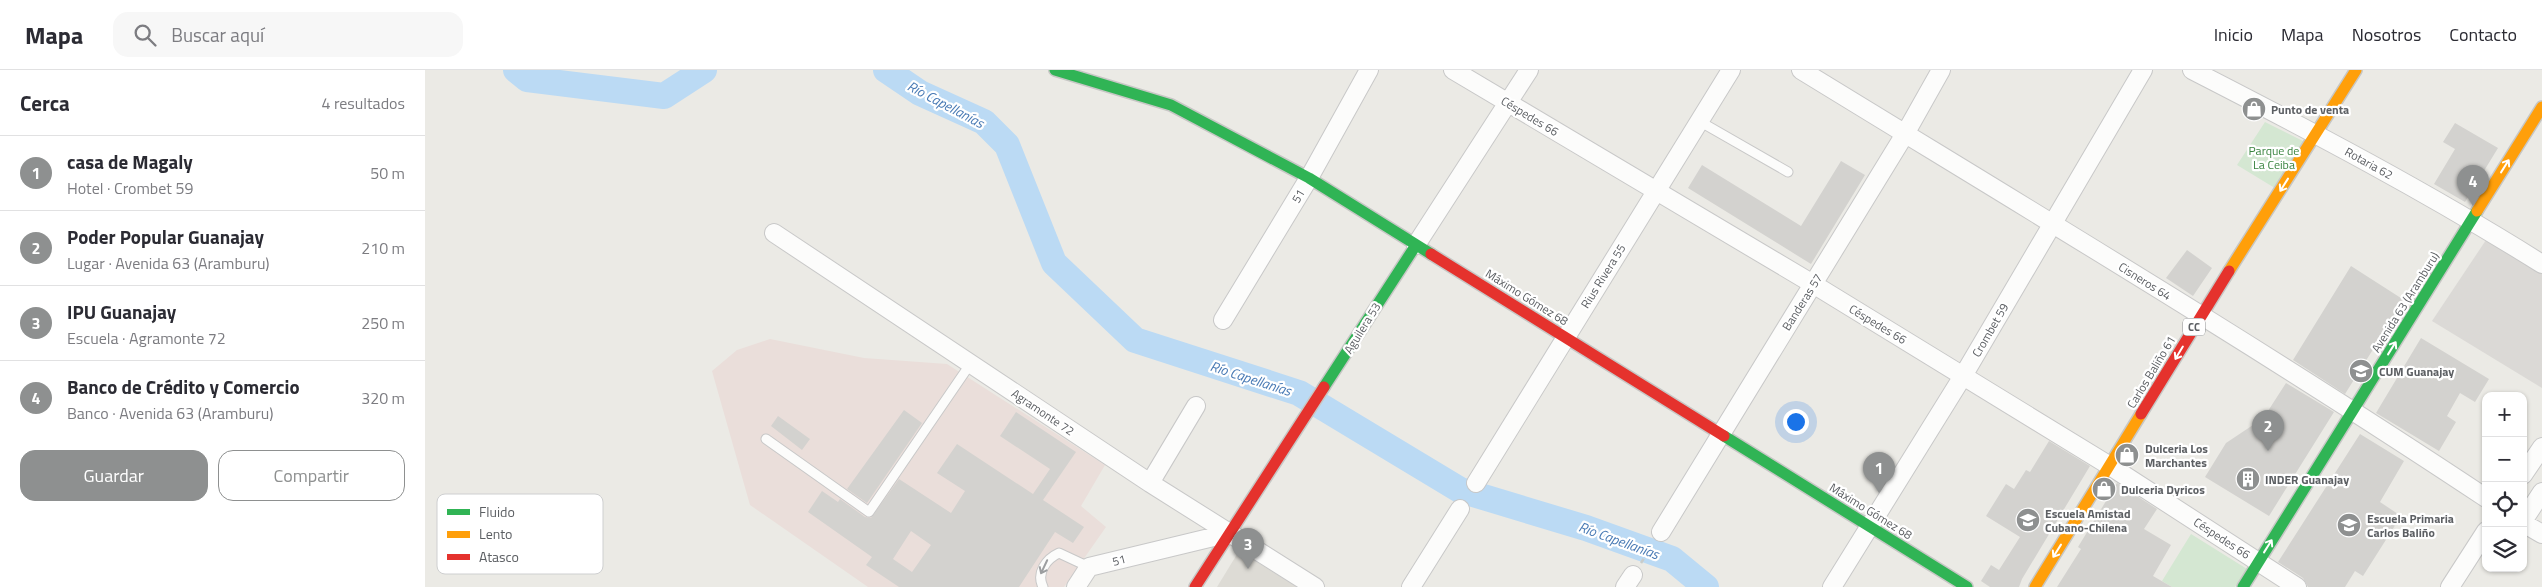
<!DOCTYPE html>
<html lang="es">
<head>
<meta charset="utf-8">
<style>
  :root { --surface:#fff; --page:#f7f7f7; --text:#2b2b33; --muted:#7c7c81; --line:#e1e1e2; --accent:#8e9090 }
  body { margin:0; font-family:"Titillium Web",sans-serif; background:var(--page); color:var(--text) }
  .controls { position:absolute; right:15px; bottom:15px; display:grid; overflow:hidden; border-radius:10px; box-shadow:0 1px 4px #0004 }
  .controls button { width:45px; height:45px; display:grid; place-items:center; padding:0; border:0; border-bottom:1px solid var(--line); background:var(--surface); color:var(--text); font:25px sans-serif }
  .you { position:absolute; left:1370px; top:351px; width:18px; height:18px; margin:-12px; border:4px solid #fff; border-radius:50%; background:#1a73e8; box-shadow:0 0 0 8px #1a73e833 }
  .badge { display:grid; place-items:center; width:32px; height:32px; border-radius:50%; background:var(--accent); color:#fff; font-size:16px; font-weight:700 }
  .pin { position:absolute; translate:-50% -41px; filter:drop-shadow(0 1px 2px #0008) }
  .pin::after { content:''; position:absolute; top:26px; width:18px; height:15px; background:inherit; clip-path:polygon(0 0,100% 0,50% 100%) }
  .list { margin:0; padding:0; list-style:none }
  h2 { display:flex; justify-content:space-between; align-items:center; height:65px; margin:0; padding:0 20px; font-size:21px }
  h2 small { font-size:16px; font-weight:400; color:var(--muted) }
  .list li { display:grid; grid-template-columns:32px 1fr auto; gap:15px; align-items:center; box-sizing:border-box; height:75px; padding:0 20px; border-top:1px solid var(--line) }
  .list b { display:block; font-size:19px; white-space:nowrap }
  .list p { margin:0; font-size:16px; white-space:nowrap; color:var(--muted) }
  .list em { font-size:16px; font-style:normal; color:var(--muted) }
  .actions { display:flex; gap:10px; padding:15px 20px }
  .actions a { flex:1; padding:11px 0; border:1px solid var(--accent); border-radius:15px; text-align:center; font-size:18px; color:var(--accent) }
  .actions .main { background:var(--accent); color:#fff }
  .icon { flex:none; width:28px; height:28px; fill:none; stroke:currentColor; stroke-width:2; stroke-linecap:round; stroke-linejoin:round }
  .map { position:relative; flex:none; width:2117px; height:517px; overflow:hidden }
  header { display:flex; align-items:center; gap:30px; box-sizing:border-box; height:70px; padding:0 25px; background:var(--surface); border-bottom:1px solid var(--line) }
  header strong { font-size:24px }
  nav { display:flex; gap:28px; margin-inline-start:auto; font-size:18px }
  .search { width:350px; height:45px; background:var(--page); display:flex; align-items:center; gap:12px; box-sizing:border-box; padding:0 18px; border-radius:15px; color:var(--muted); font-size:19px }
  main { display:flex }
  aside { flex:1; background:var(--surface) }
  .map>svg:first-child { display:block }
  .industrial { fill:#dbd9d6 }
  .education { fill:#dddbd5 }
  .medical { fill:#eadeda }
  .green { fill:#d4e7d2 }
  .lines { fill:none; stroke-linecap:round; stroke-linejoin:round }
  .river { stroke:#bbdaf4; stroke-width:26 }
  .building { fill:#d3d2cf; fill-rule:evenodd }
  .lane-casing { stroke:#c8c8c8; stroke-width:11 }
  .street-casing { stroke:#c8c8c8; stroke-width:20 }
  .fast-casing { stroke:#c7c7c5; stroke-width:14 }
  .slow-casing { stroke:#c7c7c5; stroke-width:14 }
  .jam-casing { stroke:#c7c7c5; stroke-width:14 }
  .path { stroke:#c8ccca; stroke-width:2.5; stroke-dasharray:5 2.5; stroke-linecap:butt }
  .lane { stroke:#fcfcfb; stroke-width:9 }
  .street { stroke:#fcfcfb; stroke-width:18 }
  .fast { stroke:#30b455; stroke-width:11 }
  .slow { stroke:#ff9f0a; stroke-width:11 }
  .jam { stroke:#e5322d; stroke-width:11 }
  .oneway { stroke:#fff }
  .oneway2 { stroke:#9c9ea0 }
  .labels { text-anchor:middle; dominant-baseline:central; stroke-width:4.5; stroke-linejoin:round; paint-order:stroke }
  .shield { fill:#fff; stroke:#8d8f92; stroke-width:1 }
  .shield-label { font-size:11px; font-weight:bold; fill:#5c5f63 }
  .poi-label { font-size:12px; font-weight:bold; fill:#5c5f63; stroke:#fff; text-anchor:start }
  .street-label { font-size:12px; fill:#5c5f63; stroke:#fff }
  .park-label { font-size:12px; fill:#3a8440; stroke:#fff }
  .water-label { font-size:14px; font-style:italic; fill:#4779b4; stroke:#fff }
  .key { fill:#fff; stroke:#cecfd0; stroke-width:1 }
  .key-label { font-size:14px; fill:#5c5f63 }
</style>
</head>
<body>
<header>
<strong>Mapa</strong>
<div class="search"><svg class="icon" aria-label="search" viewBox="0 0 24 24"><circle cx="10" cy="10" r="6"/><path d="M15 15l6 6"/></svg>Buscar aquí</div>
<nav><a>Inicio</a><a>Mapa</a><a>Nosotros</a><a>Contacto</a></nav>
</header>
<main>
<aside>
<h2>Cerca<small>4 resultados</small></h2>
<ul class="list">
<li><span class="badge">1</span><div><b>casa de Magaly</b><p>Hotel · Crombet 59</p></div><em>50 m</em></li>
<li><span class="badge">2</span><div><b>Poder Popular Guanajay</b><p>Lugar · Avenida 63 (Aramburu)</p></div><em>210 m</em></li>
<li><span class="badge">3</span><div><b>IPU Guanajay</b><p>Escuela · Agramonte 72</p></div><em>250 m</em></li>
<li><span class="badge">4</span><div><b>Banco de Crédito y Comercio</b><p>Banco · Avenida 63 (Aramburu)</p></div><em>320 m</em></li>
</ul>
<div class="actions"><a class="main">Guardar</a><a>Compartir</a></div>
</aside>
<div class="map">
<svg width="2117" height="517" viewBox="0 0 2117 517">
  <rect width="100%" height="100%" fill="#ebeae5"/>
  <!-- industrial -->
  <path class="industrial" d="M2061,170L2117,204V318L2007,251Z"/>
  <!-- education -->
  <path class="education" d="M814,481L872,517H792Z"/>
  <!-- medical -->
  <path class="medical" d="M345,269L439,288L522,294L680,395L656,436L681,457L639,517H443L325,435L287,301L312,280Z"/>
  <!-- green -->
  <path class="green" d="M1840,52L1888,76L1858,123L1812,95Z
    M1766,464L1822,499L1810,517H1747L1737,511Z"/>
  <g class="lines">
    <!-- river -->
    <path class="river" d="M91,0L102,9L239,26L279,0
      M461,0L495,23L559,52L582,75L629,193L710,270L874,323L1035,420L1161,458L1247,489L1281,517"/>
  </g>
  <!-- building -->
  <path class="building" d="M2030,53L2073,78L2040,132L2009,114L2030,79L2018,72Z
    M1416,91L1440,105L1386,194L1263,118L1277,95L1376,156Z
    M1762,180L1787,198L1768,226L1741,208Z
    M1926,196L1979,230L1920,324L1868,290Z
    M1996,268L2064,309L2050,332L2035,323L2022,346L2031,352L2014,381L1951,343Z
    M1861,313L1909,342L1844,446L1780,407L1801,373L1828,355L1832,358Z
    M479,340L497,353L442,433L422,419Z
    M591,342L651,382L618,430L659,457L648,473L630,462L594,517H474L441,495L447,487L383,442L397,421L413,432L415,429L440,447L446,448L474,409L526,443L540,421L512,403L532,374L608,424L625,399L575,366ZM486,461L506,475L487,502L468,489Z
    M353,346L385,369L377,380L346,356Z
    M1935,364L1979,391L1955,432L1976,446L1938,506L1930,501L1920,517H1883L1878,508L1853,492Z
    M1624,371L1665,396L1597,509L1594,517H1565L1556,511L1566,495L1574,500L1595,467L1561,446L1581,414L1589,419L1601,400L1605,402Z
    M1692,413L1732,439L1719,459L1746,475L1728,506L1747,517H1632L1656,479L1653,477Z"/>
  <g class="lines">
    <!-- lane casing -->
    <g class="lane-casing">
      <path id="lane" d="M1274,51L1363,102
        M341,369L444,442L546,293
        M618,517C611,503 621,489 634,483L664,497"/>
    </g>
    <!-- street casing -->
    <g class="street-casing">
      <path id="street" d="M1028,0L1388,214L1685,396L1872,517
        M1376,0C1606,141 1837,279 2061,428
        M1767,0C1886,61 2004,123 2117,194
        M349,163L725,413L890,517
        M991,175L1104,0
        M798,250L884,108L944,0
        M2098,405L2117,377
        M725,413L771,336
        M1051,413L1306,0
        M2098,451L2117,422
        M2098,453L2117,464
        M1236,462L1480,64L1516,0
        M651,517L664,497L805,463
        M986,517L1035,439
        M1200,517L1208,505
        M1407,517L1538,306L1718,0
        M2025,517L2061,461"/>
    </g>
    <!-- fast casing -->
    <g class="fast-casing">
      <path id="fast" d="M630,0L746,35L884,108L1006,184
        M899,317L991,175
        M1299,366L1542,517
        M1818,517L2052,141"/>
    </g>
    <!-- slow casing -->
    <g class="slow-casing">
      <path id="slow" d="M2052,141L2117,37
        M1804,201L1931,0
        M1610,517L1716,344"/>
    </g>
    <!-- jam casing -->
    <g class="jam-casing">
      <path id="jam" d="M1006,184L1299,366
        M1716,344L1804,201
        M770,517L899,317"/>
    </g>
    <!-- path -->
    <path class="path" d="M1216,493L1228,474"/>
    <!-- lane -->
    <use href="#lane" class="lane"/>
    <!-- street -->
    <use href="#street" class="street"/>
    <!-- fast -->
    <use href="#fast" class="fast"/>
    <!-- slow -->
    <use href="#slow" class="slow"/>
    <!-- jam -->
    <use href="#jam" class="jam"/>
  </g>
  <!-- one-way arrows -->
  <defs><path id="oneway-shaft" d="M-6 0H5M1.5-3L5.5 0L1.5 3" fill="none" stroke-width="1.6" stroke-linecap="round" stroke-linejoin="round" transform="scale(1.25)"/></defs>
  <g class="oneway">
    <use href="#oneway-shaft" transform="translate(2080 96) rotate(-58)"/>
    <use href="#oneway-shaft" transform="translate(1859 115) rotate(122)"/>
    <use href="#oneway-shaft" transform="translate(1967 278) rotate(-58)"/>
    <use href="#oneway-shaft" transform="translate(1754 283) rotate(121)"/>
    <use href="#oneway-shaft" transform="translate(1843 476) rotate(-58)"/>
    <use href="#oneway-shaft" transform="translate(1632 481) rotate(122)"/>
  </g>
  <use class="oneway2" href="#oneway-shaft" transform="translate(619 497) rotate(115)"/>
  <!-- icons -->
  <defs>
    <g id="shop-disc" transform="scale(1.25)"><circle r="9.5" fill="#8e9090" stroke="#fff"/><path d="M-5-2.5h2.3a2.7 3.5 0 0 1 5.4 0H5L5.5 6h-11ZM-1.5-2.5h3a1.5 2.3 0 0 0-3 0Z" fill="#fff"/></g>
    <g id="university-disc" transform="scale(1.25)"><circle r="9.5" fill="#8e9090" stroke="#fff"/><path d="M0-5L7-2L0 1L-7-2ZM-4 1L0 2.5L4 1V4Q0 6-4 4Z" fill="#fff"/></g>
    <g id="building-disc" transform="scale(1.25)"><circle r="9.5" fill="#8e9090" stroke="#fff"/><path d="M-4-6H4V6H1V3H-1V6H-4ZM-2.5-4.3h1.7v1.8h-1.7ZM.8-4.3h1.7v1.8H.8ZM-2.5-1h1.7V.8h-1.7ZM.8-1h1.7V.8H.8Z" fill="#fff"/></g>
    <g id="school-disc" transform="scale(1.25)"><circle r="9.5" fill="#8e9090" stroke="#fff"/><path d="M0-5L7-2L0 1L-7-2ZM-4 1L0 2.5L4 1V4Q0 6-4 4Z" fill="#fff"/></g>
  </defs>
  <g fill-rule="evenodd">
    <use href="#shop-disc" x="1829" y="39"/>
    <use href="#university-disc" x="1936" y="301"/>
    <use href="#shop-disc" x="1702" y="385"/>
    <use href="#building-disc" x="1823" y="409"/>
    <use href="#shop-disc" x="1679" y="419"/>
    <use href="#school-disc" x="1603" y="450"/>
    <use href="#school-disc" x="1924" y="455"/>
  </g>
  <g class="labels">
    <!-- shield labels -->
    <rect class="shield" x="1758" y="248.5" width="22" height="17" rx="4"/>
    <g class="shield-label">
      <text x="1769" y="257">CC</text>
    </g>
    <!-- poi labels -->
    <g class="poi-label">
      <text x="1846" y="39">Punto de venta</text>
      <text x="1954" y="301">CUM Guanajay</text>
      <text x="1720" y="378">Dulceria Los<tspan x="1720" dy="14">Marchantes</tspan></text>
      <text x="1840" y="409">INDER Guanajay</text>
      <text x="1696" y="419">Dulceria Dyricos</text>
      <text x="1620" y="443">Escuela Amistad<tspan x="1620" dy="14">Cubano-Chilena</tspan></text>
      <text x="1942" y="448">Escuela Primaria<tspan x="1942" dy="14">Carlos Baliño</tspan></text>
    </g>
    <!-- street labels -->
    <g class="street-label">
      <text transform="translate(1105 46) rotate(31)">Céspedes 66</text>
      <text transform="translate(1944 93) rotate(29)">Rotaria 62</text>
      <text transform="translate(873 126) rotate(-59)">51</text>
      <text transform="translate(1178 206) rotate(-58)">Rius Rivera 55</text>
      <text transform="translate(1720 211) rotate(32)">Cisneros 64</text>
      <text transform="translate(1102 227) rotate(32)">Máximo Gómez 68</text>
      <text transform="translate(1377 232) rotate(-58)">Banderas 57</text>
      <text transform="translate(1980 232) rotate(-58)">Avenida 63 (Aramburu)</text>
      <text transform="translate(1453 254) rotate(31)">Céspedes 66</text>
      <text transform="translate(937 258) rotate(-58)">Aguilera 53</text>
      <text transform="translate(1565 260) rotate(-60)">Crombet 59</text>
      <text transform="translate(1726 302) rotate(-59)">Carlos Baliño 61</text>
      <text transform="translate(618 342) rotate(34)">Agramonte 72</text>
      <text transform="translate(1446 441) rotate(32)">Máximo Gómez 68</text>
      <text transform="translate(1797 468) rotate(33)">Céspedes 66</text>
      <text transform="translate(694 490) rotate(-14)">51</text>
    </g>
    <!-- park labels -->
    <g class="park-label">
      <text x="1849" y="80">Parque de<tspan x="1849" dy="14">La Ceiba</tspan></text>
    </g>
    <!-- water labels -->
    <g class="water-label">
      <text transform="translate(521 34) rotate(28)">Río Capellanías</text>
      <text transform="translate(826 308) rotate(18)">Río Capellanías</text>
      <text transform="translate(1194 470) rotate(20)">Río Capellanías</text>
    </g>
  </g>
  <!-- legend -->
  <rect x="12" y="424" width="166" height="80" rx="8" class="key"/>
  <rect x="22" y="439" width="23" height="6" fill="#30b455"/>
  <rect x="22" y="461" width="23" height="7" fill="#ff9f0a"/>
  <rect x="22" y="484" width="23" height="6" fill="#e5322d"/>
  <g class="key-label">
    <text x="54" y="447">Fluido</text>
    <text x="54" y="469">Lento</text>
    <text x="54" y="492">Atasco</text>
  </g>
</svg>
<div class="controls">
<button>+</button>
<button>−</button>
<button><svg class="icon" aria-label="locate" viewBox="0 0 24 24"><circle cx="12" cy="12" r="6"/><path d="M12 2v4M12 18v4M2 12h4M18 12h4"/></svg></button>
<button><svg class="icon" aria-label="layers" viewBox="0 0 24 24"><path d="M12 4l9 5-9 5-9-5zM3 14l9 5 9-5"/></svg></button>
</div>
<div class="you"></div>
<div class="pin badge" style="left:1454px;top:423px">1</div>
<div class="pin badge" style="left:1843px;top:381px">2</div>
<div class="pin badge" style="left:823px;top:499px">3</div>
<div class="pin badge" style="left:2048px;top:136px">4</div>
</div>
</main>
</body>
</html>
